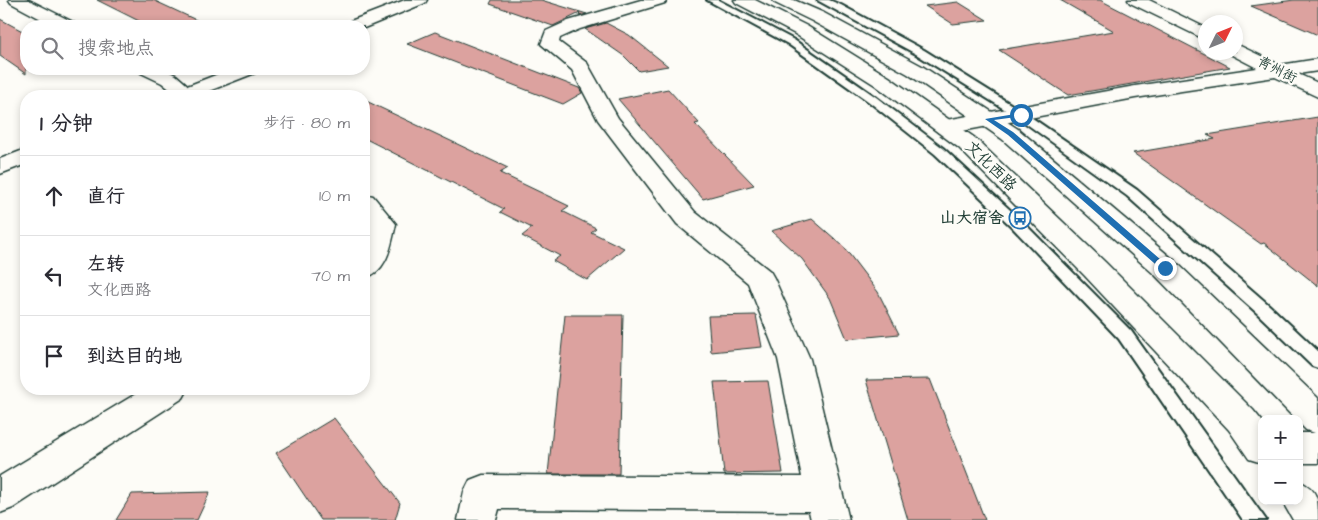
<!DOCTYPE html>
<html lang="zh">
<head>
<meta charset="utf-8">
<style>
  :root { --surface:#fff; --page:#f2f2f3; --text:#2b2b33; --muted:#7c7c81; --line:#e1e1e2 }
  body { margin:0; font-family:"Architects Daughter","LXGW WenKai TC",sans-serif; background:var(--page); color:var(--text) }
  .controls { position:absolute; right:15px; bottom:15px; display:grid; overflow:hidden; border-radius:10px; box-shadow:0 2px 8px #0003 }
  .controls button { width:45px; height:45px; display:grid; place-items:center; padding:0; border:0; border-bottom:1px solid var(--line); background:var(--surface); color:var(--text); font:25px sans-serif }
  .compass { position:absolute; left:1198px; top:15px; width:45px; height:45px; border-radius:50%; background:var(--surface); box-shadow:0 2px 8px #0003; rotate:47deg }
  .stop { position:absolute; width:15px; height:15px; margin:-11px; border:4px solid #1f6fb2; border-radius:50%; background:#fff }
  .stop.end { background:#1f6fb2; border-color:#fff; box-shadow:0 1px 5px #0008 }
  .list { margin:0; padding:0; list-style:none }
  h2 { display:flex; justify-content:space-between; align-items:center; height:65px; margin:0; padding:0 20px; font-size:21px }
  h2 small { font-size:16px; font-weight:400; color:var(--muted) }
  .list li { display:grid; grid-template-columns:32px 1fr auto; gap:15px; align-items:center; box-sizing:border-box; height:80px; padding:0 20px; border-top:1px solid var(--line) }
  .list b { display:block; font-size:19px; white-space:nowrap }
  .list p { margin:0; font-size:16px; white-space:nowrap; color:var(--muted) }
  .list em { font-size:16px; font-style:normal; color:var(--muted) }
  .icon { flex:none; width:28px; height:28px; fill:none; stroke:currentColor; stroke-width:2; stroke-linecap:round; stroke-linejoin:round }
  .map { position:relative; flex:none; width:1318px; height:520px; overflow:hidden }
  .search { position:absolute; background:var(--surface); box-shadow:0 2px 8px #0003; left:20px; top:20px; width:350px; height:55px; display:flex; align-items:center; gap:12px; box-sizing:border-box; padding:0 18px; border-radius:20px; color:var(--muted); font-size:19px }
  .panel { position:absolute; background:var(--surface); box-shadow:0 2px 8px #0003; left:20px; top:90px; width:350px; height:305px; border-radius:20px }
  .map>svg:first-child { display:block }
  .building { fill:#dca29f; stroke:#1f3d34 }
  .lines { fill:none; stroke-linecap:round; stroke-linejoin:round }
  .lane-casing { stroke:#1f3d34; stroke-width:4 }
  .street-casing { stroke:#1f3d34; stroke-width:3 }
  .secondary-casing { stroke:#1f3d34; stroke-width:3 }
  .primary-casing { stroke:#1f3d34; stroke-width:3 }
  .lane { fill:#fdfcf7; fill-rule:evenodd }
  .street { fill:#fdfcf7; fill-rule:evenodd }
  .secondary { fill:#fdfcf7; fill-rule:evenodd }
  .primary { fill:#fdfcf7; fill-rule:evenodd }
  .route { fill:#1f6fb2 }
  .labels { text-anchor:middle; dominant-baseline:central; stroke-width:4.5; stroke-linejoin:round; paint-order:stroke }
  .far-street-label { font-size:14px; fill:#1f3d34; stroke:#fdfcf7 }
  .street-label { font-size:16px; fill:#1f3d34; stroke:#fdfcf7 }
  .poi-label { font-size:16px; font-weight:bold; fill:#1f3d34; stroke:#fdfcf7; text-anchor:end }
</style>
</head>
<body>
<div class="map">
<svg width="1318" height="520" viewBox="0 0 1318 520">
  <rect width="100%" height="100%" fill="#fdfcf7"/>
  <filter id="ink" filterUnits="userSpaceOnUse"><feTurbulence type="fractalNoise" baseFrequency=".02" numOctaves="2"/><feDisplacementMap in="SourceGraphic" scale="10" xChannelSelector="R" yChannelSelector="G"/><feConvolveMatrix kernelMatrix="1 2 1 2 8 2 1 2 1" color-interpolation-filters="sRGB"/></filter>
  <g filter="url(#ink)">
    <!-- building -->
    <path class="building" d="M97,0H153L209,26H149Z
      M492,0H541L587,14L579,16L580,13L553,26L490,4Z
      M1060,0H1100L1230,67L1068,95L999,50L1114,31Z
      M1294,0H1318V35L1251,6Z
      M958,2L987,20L953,24L925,6Z
      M0,19L26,33V74L0,56Z
      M606,23L629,35L668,66L639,71L624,56L585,29Z
      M435,32L579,88L582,93L563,104L407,44Z
      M668,89L699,123L695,124L754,185L703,199L618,99Z
      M364,100L508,168L500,173L569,206L562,211L596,228L591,232L624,248L587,280L553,261L560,256L522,236L532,228L500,212L504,209L364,138Z
      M1318,117V286L1264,243L1261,244L1133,153L1215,139L1207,135Z
      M812,219L843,246L878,292L899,334L847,339L830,298L802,259L771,231Z
      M565,315H623L619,474H548Z
      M756,315L762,347L711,352L708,316Z
      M930,379L985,520H908L866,380Z
      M768,381L783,473L724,474L714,382Z
      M334,418L400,503L395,520H321L276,453Z
      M210,492L197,520H116L132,494Z"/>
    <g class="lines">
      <!-- lane casing -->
      <g class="lane-casing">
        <path id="lane" d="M707,0H718L794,40L876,97L943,148L1021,220L1131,331L1266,520H1243L1119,339L1011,226L935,154L868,101L788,44Z
          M817,0H829L841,5L924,50L1025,113L1137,190L1269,305L1318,351V368L1312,366L1257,313L1127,196L1017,117L916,54Z"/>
      </g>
      <!-- street casing -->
      <g class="street-casing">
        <path id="street" d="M9,0H29L73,22L76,26H54L11,3Z
          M641,0H667L665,3L580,29L560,38L559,42L587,63L618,118L695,212L770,271L774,278L810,359L849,520H811L809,511L499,509L496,520H458L464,492L470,480L483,475L802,477L778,359L748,283L677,224L598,120L572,70L541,44L546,31L568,21Z
          M1128,0H1149L1206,28V40L1130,3Z
          M1236,44L1280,65L1318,59V71L1298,74L1318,83V97L1275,77L1135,98L946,134L938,132L935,127L938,122L946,120L1135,86L1257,68L1230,54L1229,52H1236Z
          M138,69H163L176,75L200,96H178L162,83L141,73Z
          M364,194L373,196L396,224C391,245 388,272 364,278V247L370,225L364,217Z
          M144,389H188L183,398L13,508L0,513V476Z
          M1299,433H1318V463H1299Z"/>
      </g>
      <!-- secondary casing -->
      <g class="secondary-casing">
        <path id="secondary" d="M405,0H427L425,3L364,28V26H345L348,22Z
          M231,69H258L255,73L196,96H169L172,92Z
          M26,149V164L0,174V159Z"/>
      </g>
      <!-- primary casing -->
      <g class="primary-casing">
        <path id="primary" d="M734,0H755L807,26L889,77L975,138L1105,262L1253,410L1262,421V463L1249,459L1229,430L1085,276L959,148L875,85L795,34L736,3Z
          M773,0H794L824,13L922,66L1018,129L1175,261L1318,398V434L1306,430L1299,423V419H1295L1155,275L1002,139L908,74L812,21L775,3Z
          M1299,481C1318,490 1318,498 1318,520H1293L1282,501H1299Z"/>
      </g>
      <!-- lane -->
      <use href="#lane" class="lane"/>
      <!-- street -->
      <use href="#street" class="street"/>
      <!-- secondary -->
      <use href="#secondary" class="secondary"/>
      <!-- primary -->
      <use href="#primary" class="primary"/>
    </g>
  </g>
  <!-- route -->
  <path class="route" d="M1021,113H1023V116L994,120L1013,132L1168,266V270H1162L1008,135L985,119Z"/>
  <!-- icons -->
  <defs>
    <g id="bus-ring" transform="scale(1.125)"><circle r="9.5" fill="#fdfcf7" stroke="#1f6fb2" stroke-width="1.5"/><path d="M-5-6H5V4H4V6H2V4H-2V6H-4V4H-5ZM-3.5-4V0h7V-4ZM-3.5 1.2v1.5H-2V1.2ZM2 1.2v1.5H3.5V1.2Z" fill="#1f6fb2"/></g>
  </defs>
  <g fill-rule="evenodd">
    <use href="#bus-ring" x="1020" y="218"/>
  </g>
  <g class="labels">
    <!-- far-street labels -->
    <g class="far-street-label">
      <text transform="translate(1277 70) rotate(27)">青州街</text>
    </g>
    <!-- street labels -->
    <g class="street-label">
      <text transform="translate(991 166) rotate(44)">文化西路</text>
    </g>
    <!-- poi labels -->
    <g class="poi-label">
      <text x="1004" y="218">山大宿舍</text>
    </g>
  </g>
</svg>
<div class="controls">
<button>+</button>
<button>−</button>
</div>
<svg class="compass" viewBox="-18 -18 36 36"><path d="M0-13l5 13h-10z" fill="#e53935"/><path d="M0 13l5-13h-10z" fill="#7c7c81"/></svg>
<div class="stop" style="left:1021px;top:115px"></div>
<div class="stop end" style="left:1165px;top:268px"></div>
<div class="search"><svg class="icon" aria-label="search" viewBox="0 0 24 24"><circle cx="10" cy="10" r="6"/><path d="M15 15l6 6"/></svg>搜索地点</div>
<section class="panel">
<h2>1 分钟<small>步行 · 80 m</small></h2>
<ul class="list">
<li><svg class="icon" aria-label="ahead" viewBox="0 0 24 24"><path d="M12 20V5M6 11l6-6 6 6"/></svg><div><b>直行</b></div><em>10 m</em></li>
<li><svg class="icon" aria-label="left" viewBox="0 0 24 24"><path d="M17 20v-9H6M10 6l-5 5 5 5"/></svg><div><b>左转</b><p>文化西路</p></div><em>70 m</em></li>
<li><svg class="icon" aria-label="arrive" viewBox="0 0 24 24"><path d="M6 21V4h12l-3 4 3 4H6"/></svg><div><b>到达目的地</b></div></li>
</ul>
</section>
</div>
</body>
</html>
